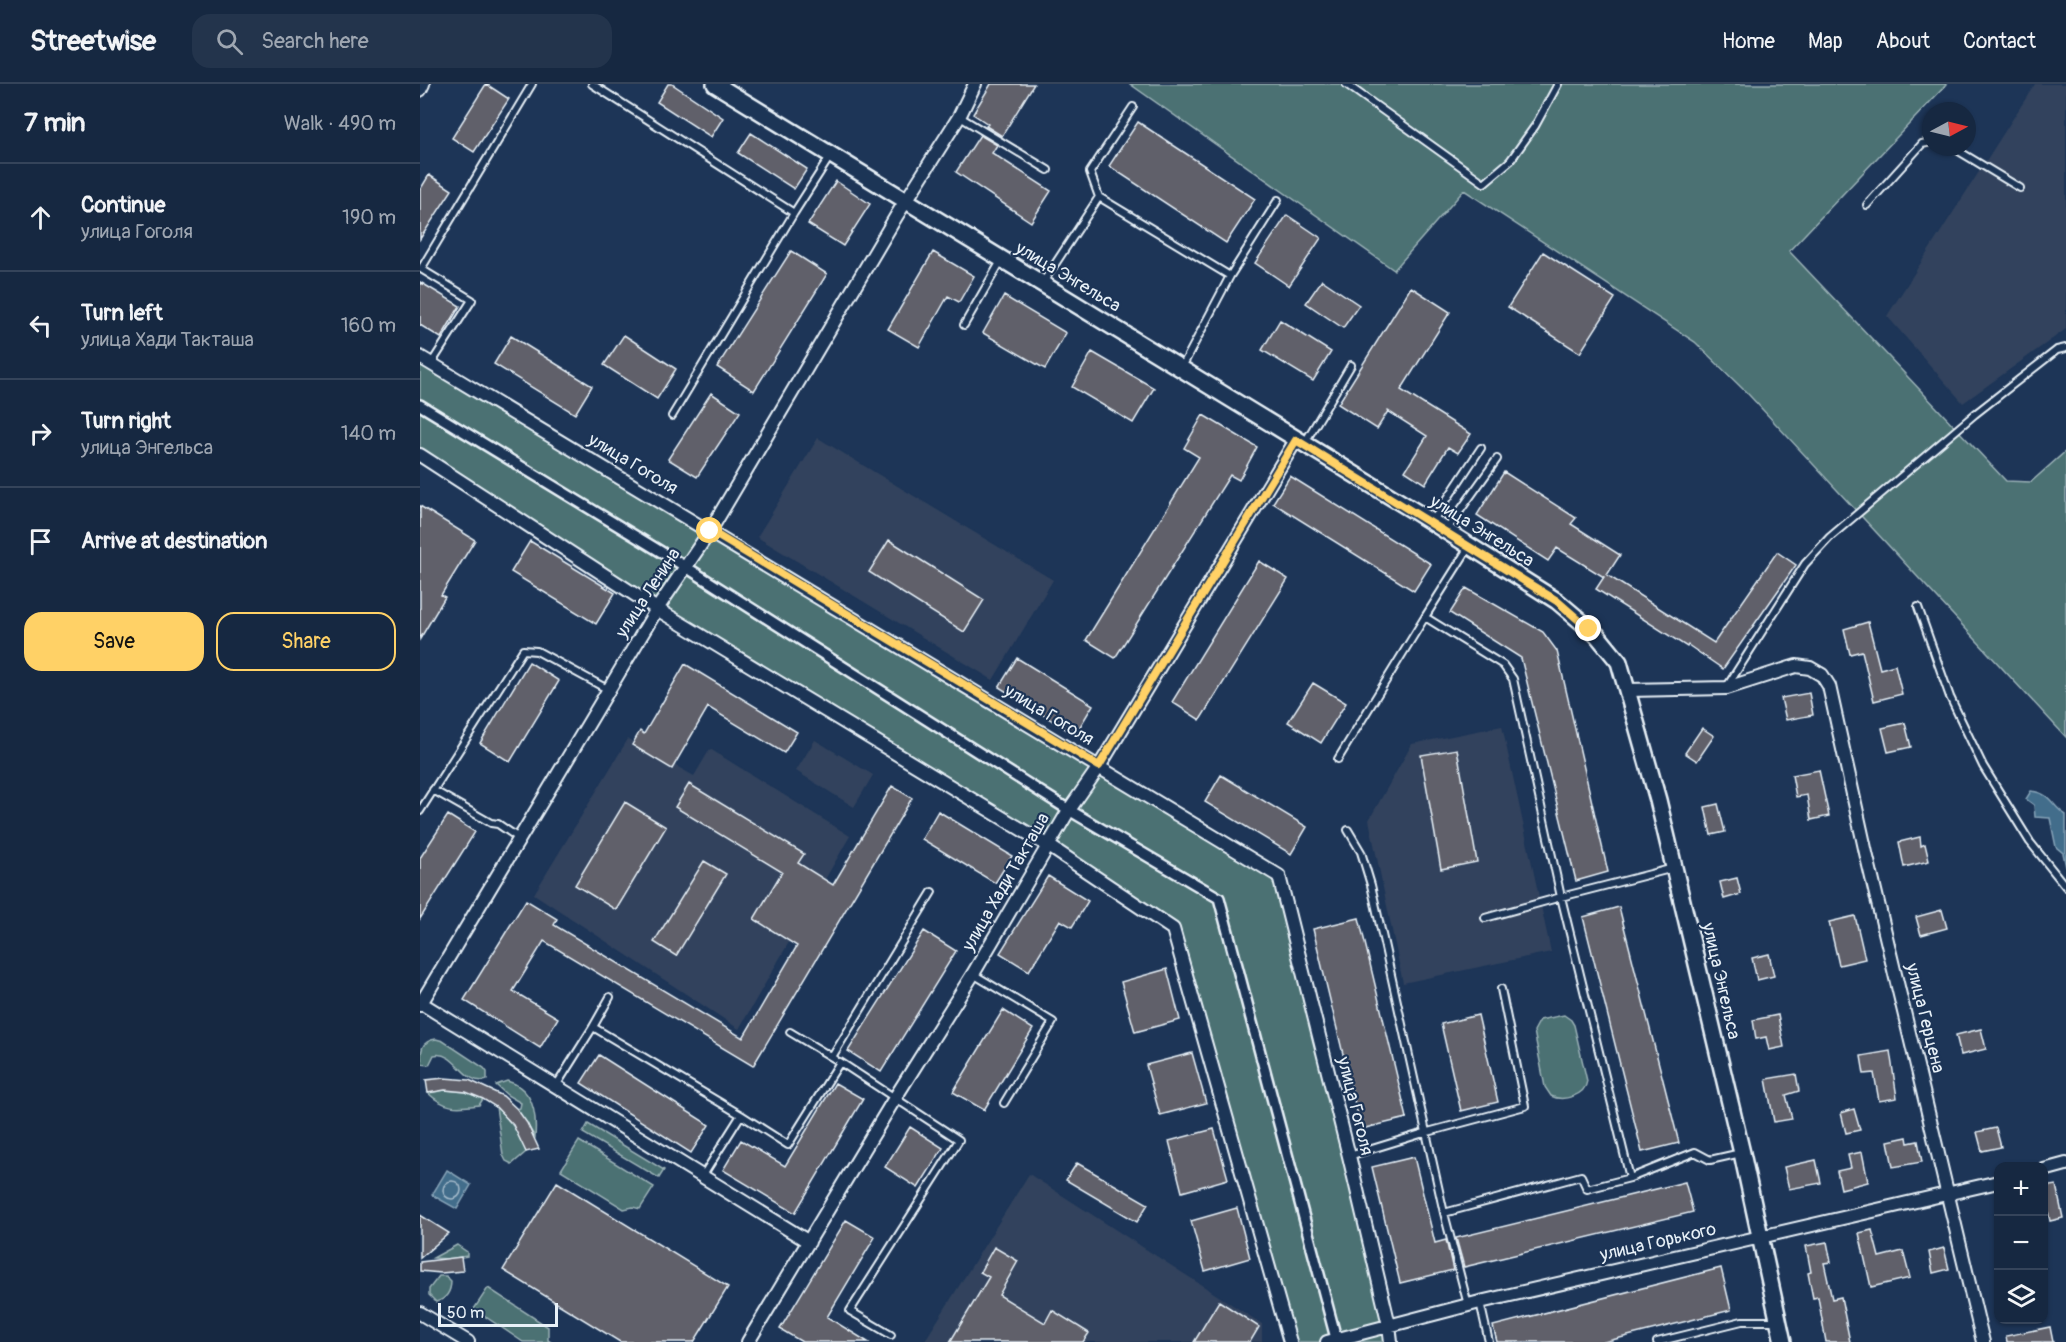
<!DOCTYPE html>
<html lang="en">
<head>
<meta charset="utf-8">
<style>
  :root { --surface:#162841; --page:#23344c; --text:#f1f3f6; --muted:#9ea6b1; --line:#35445a; --accent:#ffd166 }
  body { margin:0; font-family:Pangolin,sans-serif; background:var(--page); color:var(--text) }
  .controls { position:absolute; right:18px; bottom:18px; display:grid; overflow:hidden; border-radius:12px; box-shadow:0 2px 4px #0004 }
  .controls button { width:54px; height:54px; display:grid; place-items:center; padding:0; border:0; border-bottom:2px solid var(--line); background:var(--surface); color:var(--text); font:30px sans-serif }
  .compass { position:absolute; left:1502px; top:18px; width:54px; height:54px; border-radius:50%; background:var(--surface); box-shadow:0 2px 4px #0004; rotate:83deg }
  .scale { position:absolute; left:18px; bottom:15px; width:120px; box-sizing:border-box; padding-left:6px; border:3px solid #e8f1f8; border-top:0; font-size:16px; line-height:21px; white-space:nowrap; color:#e8f1f8; -webkit-text-stroke:4px #1d3557; paint-order:stroke }
  .stop { position:absolute; width:18px; height:18px; margin:-14px; border:4px solid #ffd166; border-radius:50%; background:#fff }
  .stop.end { background:#ffd166; border-color:#fff; box-shadow:0 2px 6px #0008 }
  .list { margin:0; padding:0; list-style:none }
  h2 { display:flex; justify-content:space-between; align-items:center; height:78px; margin:0; padding:0 24px; font-size:26px }
  h2 small { font-size:20px; font-weight:400; color:var(--muted) }
  .list li { display:grid; grid-template-columns:39px 1fr auto; gap:18px; align-items:center; box-sizing:border-box; height:108px; padding:0 24px; border-top:2px solid var(--line) }
  .list b { display:block; font-size:22px; white-space:nowrap }
  .list p { margin:0; font-size:20px; white-space:nowrap; color:var(--muted) }
  .list em { font-size:20px; font-style:normal; color:var(--muted) }
  .actions { display:flex; gap:12px; padding:18px 24px }
  .actions a { flex:1; padding:14px 0; border:2px solid var(--accent); border-radius:18px; text-align:center; font-size:21px; color:var(--accent) }
  .actions .main { background:var(--accent); color:#111 }
  .icon { flex:none; width:33px; height:33px; fill:none; stroke:currentColor; stroke-width:2; stroke-linecap:round; stroke-linejoin:round }
  .map { position:relative; flex:none; width:1646px; height:1258px; overflow:hidden }
  header { display:flex; align-items:center; gap:36px; box-sizing:border-box; height:84px; padding:0 30px; background:var(--surface); border-bottom:2px solid var(--line) }
  header strong { font-size:28px }
  nav { display:flex; gap:33px; margin-inline-start:auto; font-size:21px }
  .search { width:420px; height:54px; background:var(--page); display:flex; align-items:center; gap:15px; box-sizing:border-box; padding:0 21px; border-radius:18px; color:var(--muted); font-size:22px }
  main { display:flex }
  aside { flex:1; background:var(--surface) }
  .map>svg:first-child { display:block }
  .built { fill:#31425d }
  .green { fill:#4b7173; stroke:#9ab1b6; stroke-width:1.5 }
  .water { fill:#436d8b; stroke:#85a2b7; stroke-width:1.5 }
  .lines { fill:none; stroke-linecap:round; stroke-linejoin:round }
  .shore { stroke:#a6bccc; stroke-width:1.5 }
  .building { fill:#61616b; stroke:#e8f1f8; stroke-width:1.5 }
  .service-casing { stroke:#e8f1f8; stroke-width:10 }
  .pedestrian-casing { stroke:#e8f1f8; stroke-width:14 }
  .minor-casing { stroke:#e8f1f8; stroke-width:16 }
  .tertiary-casing { stroke:#e8f1f8; stroke-width:20 }
  .service { stroke:#1d3557; stroke-width:6 }
  .pedestrian { stroke:#1d3557; stroke-width:9 }
  .minor { stroke:#1d3557; stroke-width:12 }
  .tertiary { stroke:#1d3557; stroke-width:15 }
  .route { stroke:#ffd166; stroke-width:8 }
  .labels { text-anchor:middle; dominant-baseline:central; stroke-width:4.5; stroke-linejoin:round; paint-order:stroke }
  .street-label { font-size:18px; fill:#e8f1f8; stroke:#1d3557 }
</style>
</head>
<body>
<header>
<strong>Streetwise</strong>
<div class="search"><svg class="icon" aria-label="search" viewBox="0 0 24 24"><circle cx="10" cy="10" r="6"/><path d="M15 15l6 6"/></svg>Search here</div>
<nav><a>Home</a><a>Map</a><a>About</a><a>Contact</a></nav>
</header>
<main>
<aside>
<h2>7 min<small>Walk · 490 m</small></h2>
<ul class="list">
<li><svg class="icon" aria-label="ahead" viewBox="0 0 24 24"><path d="M12 20V5M6 11l6-6 6 6"/></svg><div><b>Continue</b><p>улица Гоголя</p></div><em>190 m</em></li>
<li><svg class="icon" aria-label="left" viewBox="0 0 24 24"><path d="M17 20v-9H6M10 6l-5 5 5 5"/></svg><div><b>Turn left</b><p>улица Хади Такташа</p></div><em>160 m</em></li>
<li><svg class="icon" aria-label="right" viewBox="0 0 24 24"><path d="M7 20v-9h11M14 6l5 5-5 5"/></svg><div><b>Turn right</b><p>улица Энгельса</p></div><em>140 m</em></li>
<li><svg class="icon" aria-label="arrive" viewBox="0 0 24 24"><path d="M6 21V4h12l-3 4 3 4H6"/></svg><div><b>Arrive at destination</b></div></li>
</ul>
<div class="actions"><a class="main">Save</a><a>Share</a></div>
</aside>
<div class="map">
<svg width="1646" height="1258" viewBox="0 0 1646 1258">
  <rect width="100%" height="100%" fill="#1d3557"/>
  <filter id="ink" filterUnits="userSpaceOnUse"><feTurbulence type="fractalNoise" baseFrequency=".0167" numOctaves="2"/><feDisplacementMap in="SourceGraphic" scale="12" xChannelSelector="R" yChannelSelector="G"/><feConvolveMatrix kernelMatrix="1 2 1 2 8 2 1 2 1" color-interpolation-filters="sRGB"/></filter>
  <g filter="url(#ink)">
    <!-- built -->
    <path class="built" d="M1615,0H1646V245L1543,319L1467,232Z
      M398,354L633,496L573,596L337,453Z
      M1082,642L1131,868L983,899L949,736L992,660Z
      M208,655L274,692L290,665L430,752L319,945L114,810Z
      M395,656L453,691L434,723L376,687Z
      M609,1090L842,1240V1258H504Z"/>
    <!-- green -->
    <path class="green" d="M710,0H1527L1369,167L1586,397L1611,398L1646,367V653L1329,311L1275,258L1044,106L974,186Z
      M0,273L859,792L971,1258H870L753,845L0,371Z
      M1144,931L1151,936L1154,941L1167,997C1165,1012 1143,1018 1131,1012L1125,1003L1114,947L1120,936Z
      M16,955L23,957L64,984L67,988V996C44,1003 36,966 14,971L9,981L2,980C0,967 1,957 16,955Z
      M87,997C113,1004 117,1029 115,1053L97,1025L100,1024L101,1019L87,1011L76,1001Z
      M25,1006L46,1008L63,1015L59,1021C36,1024 25,1025 8,1009Z
      M76,1023C90,1036 101,1050 106,1068L92,1080L86,1077L83,1071Z
      M168,1040L244,1086L239,1094L163,1049Z
      M159,1057L234,1103L220,1125L213,1123L204,1125L141,1086Z
      M37,1161L47,1168V1172L29,1175L13,1174Z
      M19,1192H26L31,1197C31,1207 26,1215 16,1218L9,1211V1205Z
      M68,1204L128,1243V1256L131,1258H103L54,1225Z"/>
    <!-- water -->
    <path class="water" d="M1611,707C1633,710 1630,721 1646,731V783L1643,769L1636,763L1630,734L1615,733L1614,721L1606,715Z
      M27,1086L51,1101L37,1125L12,1111Z"/>
    <g class="lines">
      <!-- shore -->
      <path class="shore" d="M23 1106a9 9 0 1 1 18 0a9 9 0 1 1-18 0Z"/>
    </g>
    <!-- building -->
    <path class="building" d="M66,0L89,15L54,68L32,54Z
      M248,0H252L303,34L291,53L237,18Z
      M571,0H614L582,52L566,42L568,40L553,30Z
      M718,38L835,115L806,159L689,82Z
      M331,49L387,85L374,105L318,69Z
      M560,51L577,61L572,69L631,107L611,138L536,88Z
      M9,91L32,106L0,155V106Z
      M416,97L450,120L423,162L388,140Z
      M867,131L901,154L869,202L835,179Z
      M371,167L407,190L334,307L297,283Z
      M513,168L554,192L539,218L528,212L499,263L468,245Z
      M1123,168L1195,214L1160,269L1088,223Z
      M902,196L939,221L923,244L886,219Z
      M0,198L40,222L21,254L0,241Z
      M991,203L1030,228L981,306L1051,350L1038,369L1028,363L1005,400L985,387L1007,352L968,327L957,345L918,320Z
      M584,212L646,249L625,285L563,249Z
      M860,236L911,268L893,297L842,266Z
      M204,251L256,285L237,315L184,281Z
      M91,252L172,302L155,330L74,280Z
      M672,268L734,304L713,339L652,303Z
      M291,309L320,328L277,393L248,375Z
      M783,331L837,363L819,396L810,391L695,574L666,556L779,373L764,364Z
      M1084,388L1156,434L1151,440L1200,471L1187,491L1294,559L1357,468L1376,481L1303,585L1268,561L1267,563L1176,505L1184,493L1137,464L1128,477L1057,431Z
      M870,392L1011,480L994,507L853,419Z
      M0,422L55,456L21,511L25,513L0,555Z
      M469,456L564,516L544,548L449,488Z
      M110,457L195,509L176,540L91,488Z
      M839,477L868,495L780,636L752,618Z
      M1046,504L1123,548L1137,567L1188,788L1156,797L1101,574L1030,529Z
      M1448,538L1460,585L1475,581L1482,610L1454,617L1442,567L1430,570L1424,545Z
      M597,574L673,621L655,651L579,603Z
      M109,578L139,597L90,678L60,659Z
      M265,580L377,648L364,669L288,623L252,685L212,661L220,647L224,650Z
      M893,599L926,619L901,659L868,638Z
      M1389,609L1393,631L1366,636L1361,614Z
      M1485,639L1491,663L1468,668L1462,644Z
      M1282,644L1294,652L1277,677L1265,669Z
      M1037,665L1057,778L1021,785L1001,671Z
      M1399,686L1409,732L1391,736L1387,711L1376,713L1372,691Z
      M801,691L887,743L871,770L785,718Z
      M269,700L384,770L378,779L413,801L472,702L492,714L333,982L124,857L93,907L138,934L120,964L44,916L106,816L137,835L134,841L323,954L377,862L334,835L362,788L255,723Z
      M205,718L246,743L196,826L155,801Z
      M1298,720L1305,748L1291,751L1285,723Z
      M518,727L592,772L575,799L502,755Z
      M28,731L55,748L0,835V774Z
      M1500,753L1501,762L1505,760L1509,777L1484,783L1479,758Z
      M284,777L306,790L256,872L234,858Z
      M628,792L668,817L652,843L640,836L609,887L580,869Z
      M1317,794L1321,810L1304,815L1300,798Z
      M1199,823L1259,1059L1222,1068L1163,833Z
      M1522,826L1527,844L1501,851L1496,833Z
      M1435,832L1445,875L1419,881L1409,838Z
      M939,834L987,1034L941,1045L893,845Z
      M504,847L536,867L461,988L428,967Z
      M1349,870L1354,892L1337,896L1332,874Z
      M747,885L760,936L715,948L701,898Z
      M583,926L613,945L564,1026L533,1008Z
      M1058,931L1078,1018L1041,1027L1021,940Z
      M1358,931L1364,963L1349,966L1346,953L1336,955L1333,936Z
      M1561,945L1566,965L1541,971L1536,951Z
      M1470,967L1477,1014L1459,1017L1454,989L1444,990L1441,972Z
      M772,969L786,1019L740,1031L726,981Z
      M179,971L289,1041L271,1069L161,999Z
      M1376,990L1379,1007L1366,1011L1372,1035L1354,1038L1346,995Z
      M24,994L49,996L83,1012L97,1025L107,1039L119,1065L106,1068L93,1041L76,1023L63,1015L46,1008L25,1006L8,1009L6,996Z
      M415,999L443,1015L375,1129L303,1086L321,1056L365,1082Z
      M1434,1025L1440,1046L1426,1049L1421,1029Z
      M490,1043L523,1064L498,1104L465,1083Z
      M1576,1044L1581,1063L1562,1067L1557,1048Z
      M794,1045L808,1095L762,1108L749,1057Z
      M1487,1053L1488,1059L1498,1057L1502,1078L1473,1083L1468,1057Z
      M1442,1068L1448,1098L1421,1105L1417,1087L1431,1084L1428,1071Z
      M994,1073L1015,1159L1026,1156L1033,1186L980,1199L952,1083Z
      M1396,1076L1401,1099L1369,1105L1364,1083Z
      M657,1079L728,1120L717,1138L646,1096Z
      M137,1098L308,1203L274,1258H200L83,1186Z
      M1265,1098L1273,1128L1044,1183L1036,1154Z
      M1636,1101L1643,1134L1630,1137L1623,1103Z
      M817,1124L830,1174L785,1187L771,1137Z
      M0,1131L29,1149L0,1174Z
      M426,1136L455,1153L407,1233L448,1258H382L360,1245Z
      M1452,1146L1459,1173L1483,1167L1490,1194L1451,1203L1439,1149Z
      M1407,1158L1411,1178L1404,1179L1412,1215L1421,1213L1430,1258H1406L1398,1213L1393,1214L1388,1189L1391,1188L1386,1162Z
      M574,1163L598,1177L579,1211L625,1239L632,1226L669,1249L663,1258H530L569,1193L560,1188Z
      M1524,1164L1529,1185L1513,1189L1509,1168Z
      M41,1173L43,1187L21,1189L0,1187V1178Z
      M1301,1184L1311,1226L1184,1258H1077L1073,1242Z
      M799,1217L839,1243L830,1258H774Z
      M1630,1243L1633,1258H1587L1586,1252Z"/>
    <g class="lines">
      <!-- service casing -->
      <g class="service-casing">
        <path id="service" d="M172,0L374,129L411,71
          M926,0L1064,99L1090,77L1115,42L1138,0
          M540,33L628,86
          M1532,63L1600,104
          M679,113L670,88L713,23
          M1447,121L1502,60L1511,58
          M622,200L679,113L810,192
          M544,241L581,177
          M11,280L52,216L1,185L112,0
          M761,285L810,192L858,116
          M252,332L374,129
          M884,360L931,281
          M1012,438L1061,364
          M1027,445L1077,375
          M1049,463L1005,533L1083,581L1093,595L1141,813L1065,834
          M1498,523L1530,613L1563,682L1610,758L1646,803
          M1308,601L1385,480L1410,453L1555,330L1637,266L1646,264
          M918,675L1005,533
          M13,706L71,739L78,740L100,755
          M0,727L103,566L117,567L189,606
          M928,746L941,768L951,801L1024,1129
          M1254,784L1141,813L1210,1094L1275,1068L1290,1076L1321,1069
          M553,890L633,938L584,1019
          M173,943L190,913
          M370,948L415,975
          M412,973L512,808
          M136,1002L173,943L321,1031L368,1061L420,978L539,1056L430,1227L471,1251
          M929,1072L1004,1049L1105,1022L1081,905
          M282,1093L321,1031
          M1060,1218L1069,1258
          M1048,1221L1024,1129L1161,1092L1167,1105L1210,1094
          M1237,1258L1322,1237H1357"/>
      </g>
      <!-- pedestrian casing -->
      <g class="pedestrian-casing">
        <path id="pedestrian" d="M0,321L266,483L649,726L799,814L917,1258"/>
      </g>
      <!-- minor casing -->
      <g class="minor-casing">
        <path id="minor" d="M0,6L3,0
          M0,273L859,792L929,1072L969,1241L971,1258
          M0,371L237,525L629,762L753,845L870,1258
          M1208,606L1307,604L1376,582L1390,584L1402,591L1409,602L1446,769L1563,1258
          M1,919L389,1158
          M0,921L237,525L290,447L477,131L539,33L555,0
          M1624,1086L1646,1080
          M0,1229L48,1258
          M328,1258L475,1014L553,890L649,726L679,683L876,356
          M907,1258L1060,1218L1578,1098"/>
      </g>
      <!-- tertiary casing -->
      <g class="tertiary-casing">
        <path id="tertiary" d="M295,0L996,428L1137,517L1177,551L1199,578L1238,716L1322,1069L1363,1258"/>
      </g>
      <!-- service -->
      <use href="#service" class="service"/>
      <!-- pedestrian -->
      <use href="#pedestrian" class="pedestrian"/>
      <!-- minor -->
      <use href="#minor" class="minor"/>
      <!-- tertiary -->
      <use href="#tertiary" class="tertiary"/>
    </g>
  </g>
  <g class="lines" filter="url(#ink)">
    <!-- route -->
    <path class="route" d="M290,447L679,682L876,356L1137,517L1169,545"/>
  </g>
  <g class="labels">
    <!-- street labels -->
    <g class="street-label">
      <text transform="translate(648 193) rotate(31)">улица Энгельса</text>
      <text transform="translate(213 380) rotate(31)">улица Гоголя</text>
      <text transform="translate(1062 447) rotate(32)">улица Энгельса</text>
      <text transform="translate(228 509) rotate(-57)">улица Ленина</text>
      <text transform="translate(629 631) rotate(31)">улица Гоголя</text>
      <text transform="translate(586 798) rotate(-60)">улица Хади Такташа</text>
      <text transform="translate(1301 897) rotate(77)">улица Энгельса</text>
      <text transform="translate(1505 934) rotate(76)">улица Герцена</text>
      <text transform="translate(935 1022) rotate(76)">улица Гоголя</text>
      <text transform="translate(1238 1158) rotate(-13)">улица Горького</text>
    </g>
  </g>
</svg>
<div class="controls">
<button>+</button>
<button>−</button>
<button><svg class="icon" aria-label="layers" viewBox="0 0 24 24"><path d="M12 4l9 5-9 5-9-5zM3 14l9 5 9-5"/></svg></button>
</div>
<svg class="compass" viewBox="-18 -18 36 36"><path d="M0-13l5 13h-10z" fill="#e53935"/><path d="M0 13l5-13h-10z" fill="#9ea6b1"/></svg>
<div class="scale">50 m</div>
<div class="stop" style="left:290px;top:447px"></div>
<div class="stop end" style="left:1169px;top:545px"></div>
</div>
</main>
</body>
</html>
